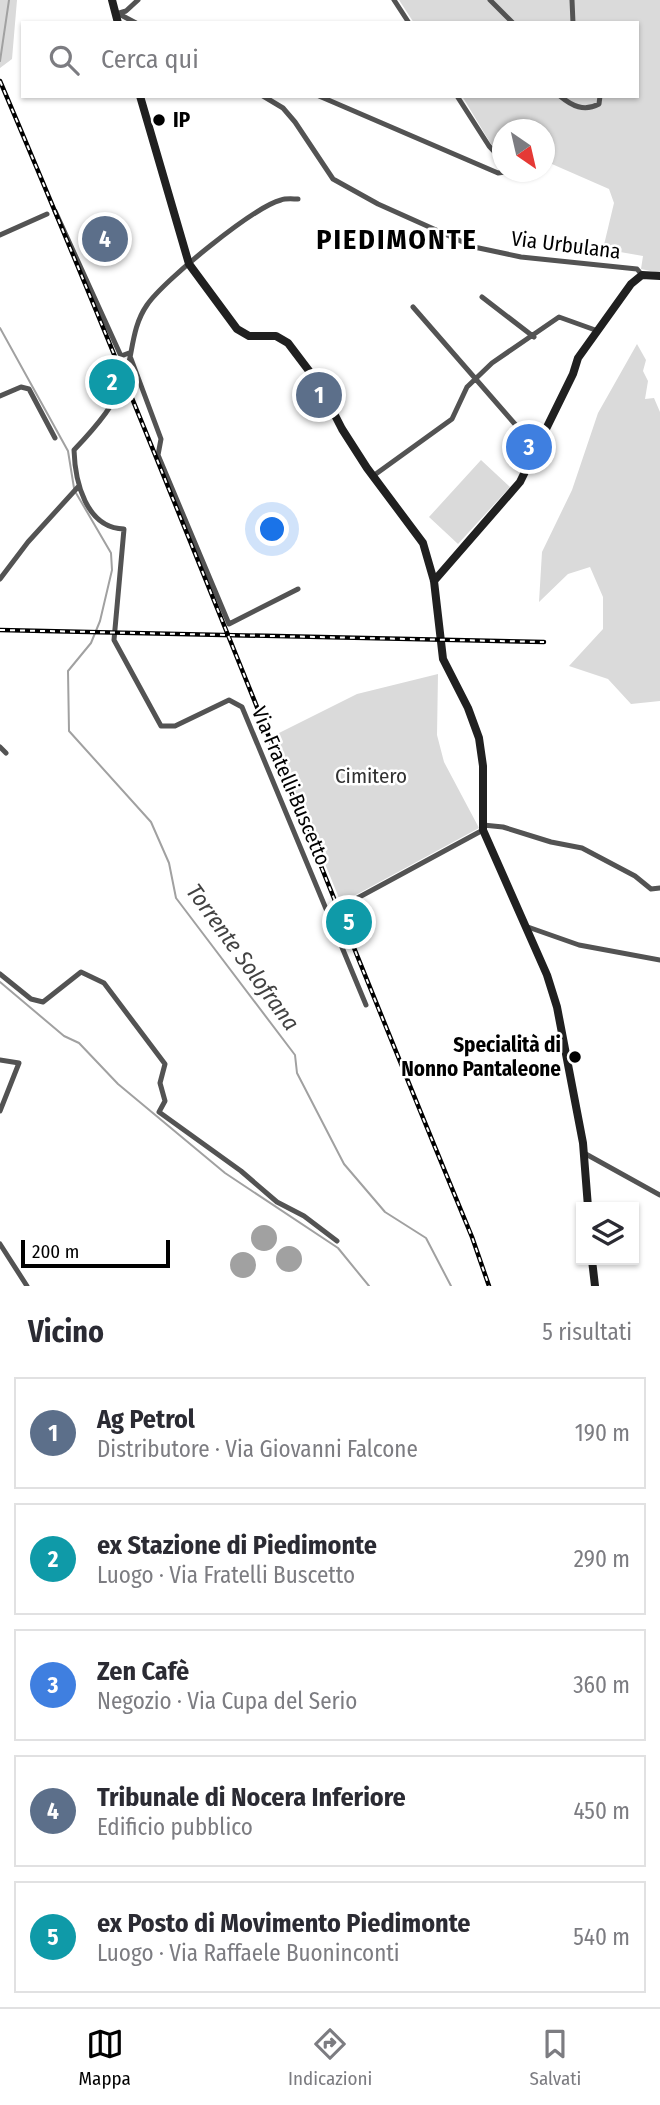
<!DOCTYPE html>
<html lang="it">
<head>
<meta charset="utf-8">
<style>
  :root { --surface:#fff; --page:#f2f2f3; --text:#2b2b33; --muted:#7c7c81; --line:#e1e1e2; --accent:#000 }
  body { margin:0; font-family:"Fira Sans Condensed",sans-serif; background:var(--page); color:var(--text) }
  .controls { position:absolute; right:21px; bottom:21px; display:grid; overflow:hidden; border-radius:0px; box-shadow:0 2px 5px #0004 }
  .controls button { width:63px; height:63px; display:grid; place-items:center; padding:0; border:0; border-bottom:2px solid var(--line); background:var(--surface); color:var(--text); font:35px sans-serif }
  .compass { position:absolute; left:492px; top:119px; width:63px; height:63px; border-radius:50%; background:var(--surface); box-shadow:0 2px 5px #0004; rotate:146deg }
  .scale { position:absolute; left:21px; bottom:18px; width:149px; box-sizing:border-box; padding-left:7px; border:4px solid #000; border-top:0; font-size:19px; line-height:24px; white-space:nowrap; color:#000; -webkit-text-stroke:5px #fff; paint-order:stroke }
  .you { position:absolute; left:273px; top:530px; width:24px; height:24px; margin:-18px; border:5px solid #fff; border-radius:50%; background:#1a73e8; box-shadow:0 0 0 10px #1a73e833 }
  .badge { display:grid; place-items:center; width:46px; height:46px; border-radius:50%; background:var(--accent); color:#fff; font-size:23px; font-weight:700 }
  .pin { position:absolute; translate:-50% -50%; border:4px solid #fff; box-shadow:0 2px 7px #0006 }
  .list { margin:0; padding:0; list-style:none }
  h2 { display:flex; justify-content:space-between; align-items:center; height:91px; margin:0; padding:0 28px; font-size:30px }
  h2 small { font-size:23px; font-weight:400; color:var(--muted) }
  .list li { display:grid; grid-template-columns:46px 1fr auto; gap:21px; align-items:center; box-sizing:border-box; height:112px; margin:0 14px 14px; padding:0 14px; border:2px solid var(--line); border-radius:0px }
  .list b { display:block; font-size:26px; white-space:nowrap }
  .list p { margin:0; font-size:23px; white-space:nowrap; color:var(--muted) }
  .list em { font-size:23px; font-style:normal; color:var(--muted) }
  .icon { flex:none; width:38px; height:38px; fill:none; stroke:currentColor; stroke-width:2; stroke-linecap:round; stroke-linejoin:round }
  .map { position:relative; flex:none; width:660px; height:1286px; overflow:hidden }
  .search { position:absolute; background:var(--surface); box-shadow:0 2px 5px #0004; left:21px; right:21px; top:21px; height:77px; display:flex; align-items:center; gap:18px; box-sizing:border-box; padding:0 24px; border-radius:0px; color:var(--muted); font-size:26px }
  .sheet { height:721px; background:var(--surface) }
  nav { display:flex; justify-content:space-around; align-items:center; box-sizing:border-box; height:98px; border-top:2px solid var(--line); background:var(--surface); font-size:19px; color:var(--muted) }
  nav a { display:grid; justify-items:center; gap:4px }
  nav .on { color:var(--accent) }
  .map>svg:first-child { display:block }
  .green { fill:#dadada }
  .water { fill:#a1a1a1 }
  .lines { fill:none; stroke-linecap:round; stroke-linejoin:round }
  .stream { stroke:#a1a1a1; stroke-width:2 }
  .street { stroke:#535353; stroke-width:5 }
  .secondary { stroke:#202020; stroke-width:8 }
  .rail-casing { stroke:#000; stroke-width:4.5 }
  .rail { stroke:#fff; stroke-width:2; stroke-dasharray:5; stroke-linecap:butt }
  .poi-dot { fill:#000; stroke:#fff; stroke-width:2.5 }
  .labels { text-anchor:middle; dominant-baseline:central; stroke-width:5; stroke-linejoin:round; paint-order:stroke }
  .poi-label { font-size:21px; font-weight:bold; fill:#000; stroke:#fff; text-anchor:start }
  .street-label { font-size:21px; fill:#000; stroke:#fff }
  .park-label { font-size:21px; fill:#313131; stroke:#fff }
  .water-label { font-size:23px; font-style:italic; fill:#424242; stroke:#fff }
  .district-label { font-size:28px; font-weight:bold; letter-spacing:2px; fill:#000; stroke:#fff }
</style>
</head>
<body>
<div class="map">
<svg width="660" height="1286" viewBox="0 0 660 1286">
  <rect width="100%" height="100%" fill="#fff"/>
  <!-- green -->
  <path class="green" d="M0,0H17L12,59L0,68Z
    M399,0H660V273L641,269L643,256L603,249L614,203L609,189L545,161L544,130H503L501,152L491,144L462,96H637V23H414Z
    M637,344L646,360L643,371L648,381L645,399L654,398L660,412V701L631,704L608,679L569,666L603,629V597L590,567L568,574L539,602L542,552L572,490L598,413Z
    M481,460L510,487L458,544L429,517Z
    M438,674L437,735L444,762L479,828L341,903L273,736L357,694Z"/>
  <!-- water -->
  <path class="water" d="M251 1238a13 13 0 1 1 26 0a13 13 0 1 1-26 0Z
    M276 1259a13 13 0 1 1 26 0a13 13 0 1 1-26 0Z
    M230 1265a13 13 0 1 1 26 0a13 13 0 1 1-26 0Z"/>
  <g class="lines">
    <!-- stream -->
    <path class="stream" d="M0,61L9,0
      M0,328L68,451L74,488
      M76,493L111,553L112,570L100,621L91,643L68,671L69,731L151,822L169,863L176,898L295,1055L297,1073L344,1164L385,1212L426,1238L451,1286
      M0,982L64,1036L79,1043L118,1084L225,1173L338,1248L369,1286"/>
    <!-- street -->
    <path class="street" d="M394,0L409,23
      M490,0L513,23
      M572,0L573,23
      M116,14L126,11L138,0
      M119,14L136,23
      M263,96L283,108L295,122L333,179L378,204L474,247L521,257L637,269L642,275
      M319,96L498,173L505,172
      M457,96L489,146L503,161
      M560,96C572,106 584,112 599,104L600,96
      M298,199C293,199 286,198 281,200C254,207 164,280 147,305C133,325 133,348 127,371C119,401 95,428 74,450C75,482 86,528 124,529L114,640L161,726H175L229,700L242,707L366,1005
      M55,211L121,356L129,353
      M0,235L47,214
      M482,297L534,337
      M413,307L521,431L543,436
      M130,356L161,439L158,455L229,624L298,589
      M0,396L21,387L29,389L55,438
      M373,476L452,419L467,387L492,363L559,317L598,331
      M0,579L28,542L78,487
      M0,747L6,753
      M483,825L503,827L551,842L582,848L635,876L651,889L660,888
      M328,914L483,830
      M525,926L579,945L660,960
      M0,974L31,999L43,1002L81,972L104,983L165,1064L160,1083L165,1101L159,1112L241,1171L277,1202L304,1216L337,1241
      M0,1060L19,1063L0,1111
      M584,1153L660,1195
      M0,1244L27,1286"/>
    <!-- secondary -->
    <path class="secondary" d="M112,0L118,23
      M140,96L189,264L237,329L249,336H276L288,343L319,384L342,429L367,468L423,543L434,581L443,659L468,708L479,738L483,766V830L547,975L557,1007L583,1143L588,1207
      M434,581L520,482L573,374L578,358L631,284L642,275L660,276
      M592,1260L595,1286"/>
    <!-- rail casing -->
    <g class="rail-casing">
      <path id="rail" d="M0,81C163,464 313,853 472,1237L489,1286
        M0,630L544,642"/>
    </g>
    <!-- rail -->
    <use href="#rail" class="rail"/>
  </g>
  <!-- markers -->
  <g class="poi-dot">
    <circle cx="159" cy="120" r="7"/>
    <circle cx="575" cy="1057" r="7"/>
  </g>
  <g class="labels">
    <!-- poi labels -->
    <g class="poi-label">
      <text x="173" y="120">IP</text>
      <text x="561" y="1045" text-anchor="end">Specialità di<tspan x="561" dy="24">Nonno Pantaleone</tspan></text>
    </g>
    <!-- street labels -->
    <g class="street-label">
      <text transform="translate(566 245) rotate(7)">Via Urbulana</text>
      <text transform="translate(291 786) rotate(67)">Via Fratelli Buscetto</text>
    </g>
    <!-- park labels -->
    <g class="park-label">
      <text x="371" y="776">Cimitero</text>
    </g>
    <!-- water labels -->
    <g class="water-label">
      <text transform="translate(243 957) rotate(54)">Torrente Solofrana</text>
    </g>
    <!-- district labels -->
    <g class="district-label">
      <text x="397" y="239">PIEDIMONTE</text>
    </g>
  </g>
</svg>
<div class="controls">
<button><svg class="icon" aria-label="layers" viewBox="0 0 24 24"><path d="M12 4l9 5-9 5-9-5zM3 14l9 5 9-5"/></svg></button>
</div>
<svg class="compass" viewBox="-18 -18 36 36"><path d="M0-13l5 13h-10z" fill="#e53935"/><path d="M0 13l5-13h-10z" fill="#7c7c81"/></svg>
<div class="scale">200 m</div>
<div class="you"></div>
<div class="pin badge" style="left:319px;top:395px;background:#5c6f8a">1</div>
<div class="pin badge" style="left:112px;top:382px;background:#0f9aa8">2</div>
<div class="pin badge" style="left:529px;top:447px;background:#3f7fe0">3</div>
<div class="pin badge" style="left:105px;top:239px;background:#5c6f8a">4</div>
<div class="pin badge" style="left:349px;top:922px;background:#0f9aa8">5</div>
<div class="search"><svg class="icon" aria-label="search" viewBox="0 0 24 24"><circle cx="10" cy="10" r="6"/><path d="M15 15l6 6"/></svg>Cerca qui</div>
</div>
<section class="sheet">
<h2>Vicino<small>5 risultati</small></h2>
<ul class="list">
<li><span class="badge" style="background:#5c6f8a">1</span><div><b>Ag Petrol</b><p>Distributore · Via Giovanni Falcone</p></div><em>190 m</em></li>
<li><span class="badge" style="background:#0f9aa8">2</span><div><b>ex Stazione di Piedimonte</b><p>Luogo · Via Fratelli Buscetto</p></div><em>290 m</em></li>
<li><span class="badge" style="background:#3f7fe0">3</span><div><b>Zen Cafè</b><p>Negozio · Via Cupa del Serio</p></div><em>360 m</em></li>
<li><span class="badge" style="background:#5c6f8a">4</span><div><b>Tribunale di Nocera Inferiore</b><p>Edificio pubblico</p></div><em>450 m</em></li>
<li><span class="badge" style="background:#0f9aa8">5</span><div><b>ex Posto di Movimento Piedimonte</b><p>Luogo · Via Raffaele Buoninconti</p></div><em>540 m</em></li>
</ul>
</section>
<nav>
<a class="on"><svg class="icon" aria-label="map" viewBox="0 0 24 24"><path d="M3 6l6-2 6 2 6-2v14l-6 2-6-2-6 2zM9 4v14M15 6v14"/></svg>Mappa</a>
<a><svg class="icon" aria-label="directions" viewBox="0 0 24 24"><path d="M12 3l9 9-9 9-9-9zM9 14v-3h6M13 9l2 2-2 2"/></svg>Indicazioni</a>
<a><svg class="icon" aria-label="saved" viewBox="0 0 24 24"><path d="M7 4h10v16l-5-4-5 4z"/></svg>Salvati</a>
</nav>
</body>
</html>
